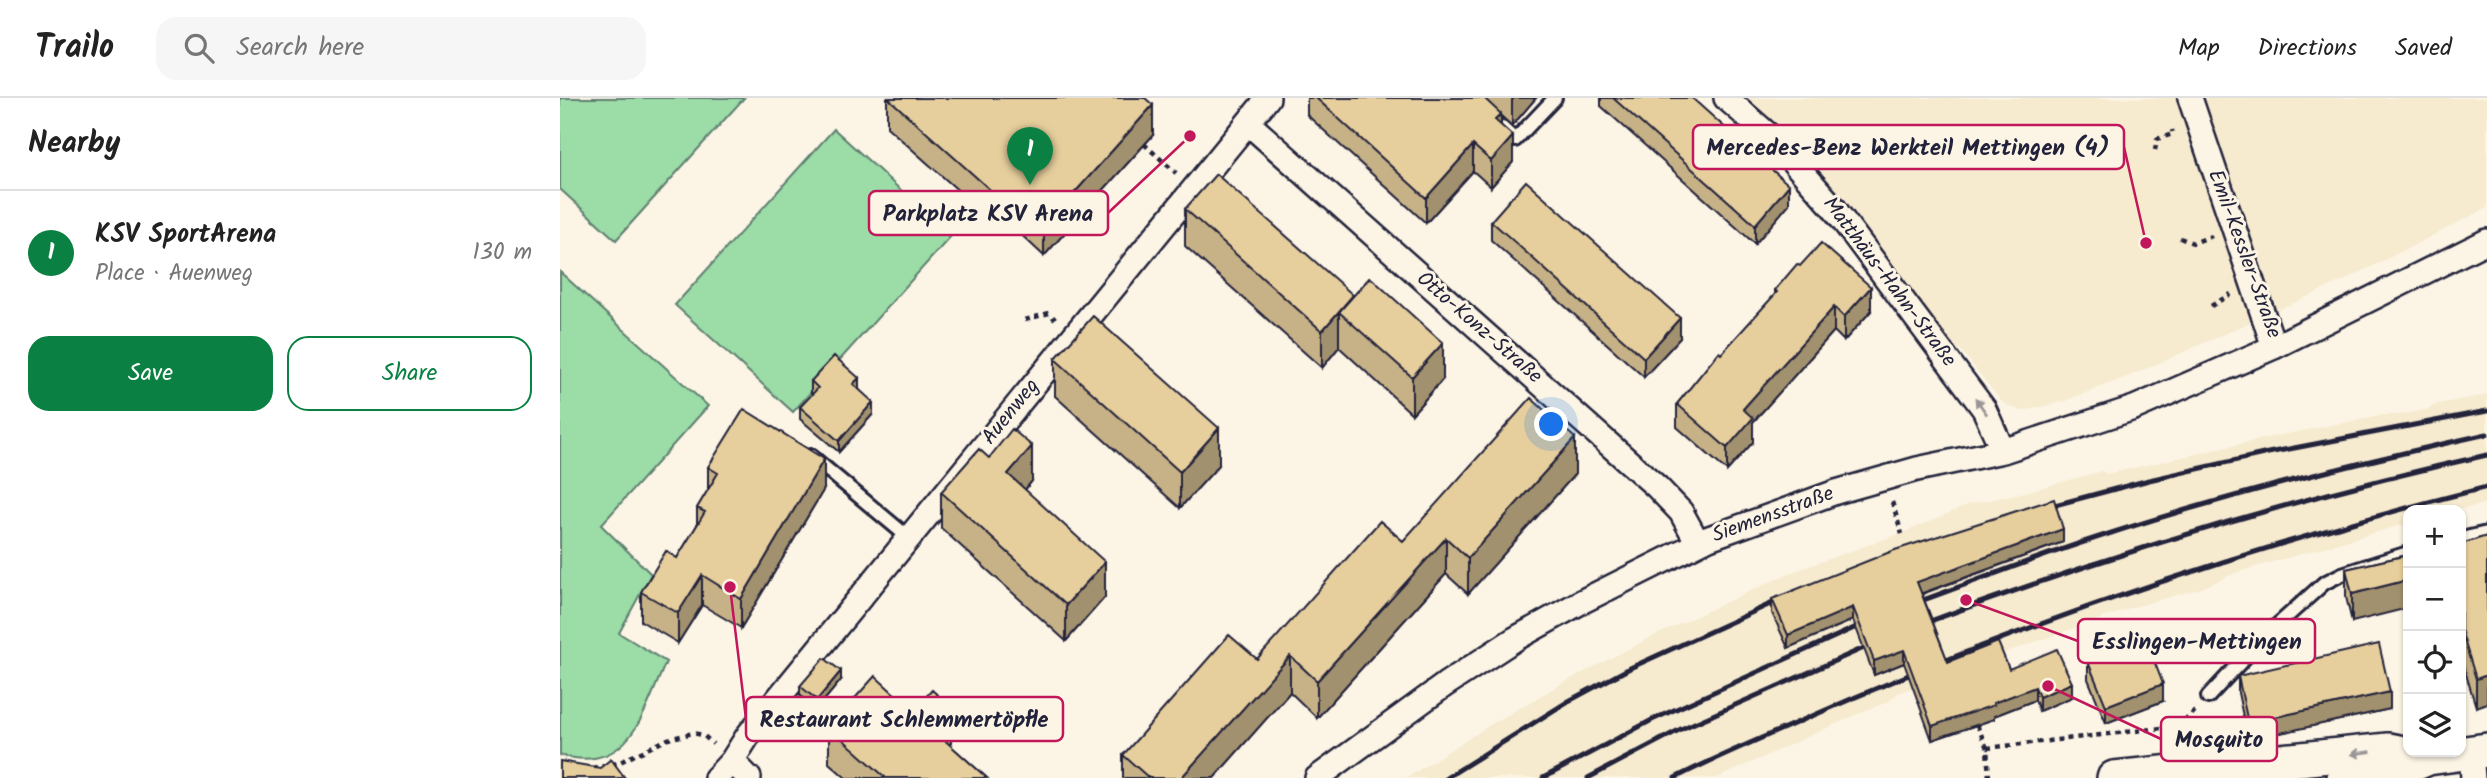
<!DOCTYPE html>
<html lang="en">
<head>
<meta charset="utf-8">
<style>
  :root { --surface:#fff; --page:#f6f6f6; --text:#222; --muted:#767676; --line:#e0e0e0; --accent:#0b8043 }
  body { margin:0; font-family:Kalam,sans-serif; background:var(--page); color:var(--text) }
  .controls { position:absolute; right:21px; bottom:21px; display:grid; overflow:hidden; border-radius:14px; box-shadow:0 2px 5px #0004 }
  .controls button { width:63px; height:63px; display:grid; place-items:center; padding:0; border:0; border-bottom:2px solid var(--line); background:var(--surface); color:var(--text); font:35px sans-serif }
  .you { position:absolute; left:992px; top:327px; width:24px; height:24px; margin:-18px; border:5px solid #fff; border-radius:50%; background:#1a73e8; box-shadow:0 0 0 10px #1a73e833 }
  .badge { display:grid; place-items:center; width:46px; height:46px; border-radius:50%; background:var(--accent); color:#fff; font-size:23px; font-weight:700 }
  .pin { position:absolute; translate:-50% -58px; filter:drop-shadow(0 2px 4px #0008) }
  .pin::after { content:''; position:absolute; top:37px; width:24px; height:21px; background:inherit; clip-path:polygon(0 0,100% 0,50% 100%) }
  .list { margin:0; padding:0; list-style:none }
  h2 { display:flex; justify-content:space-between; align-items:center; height:91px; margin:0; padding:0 28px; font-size:30px }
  h2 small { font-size:23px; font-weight:400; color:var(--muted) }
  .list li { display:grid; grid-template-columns:46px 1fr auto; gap:21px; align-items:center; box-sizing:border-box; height:126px; padding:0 28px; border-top:2px solid var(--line) }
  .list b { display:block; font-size:26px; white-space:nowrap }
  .list p { margin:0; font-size:23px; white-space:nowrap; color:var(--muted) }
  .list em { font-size:23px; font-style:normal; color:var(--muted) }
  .actions { display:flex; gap:14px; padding:21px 28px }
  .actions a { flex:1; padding:16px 0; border:2px solid var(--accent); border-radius:21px; text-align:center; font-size:24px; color:var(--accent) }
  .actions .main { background:var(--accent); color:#fff }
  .icon { flex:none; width:38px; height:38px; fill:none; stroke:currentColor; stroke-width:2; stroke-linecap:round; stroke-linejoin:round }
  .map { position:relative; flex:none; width:1927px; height:680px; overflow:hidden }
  header { display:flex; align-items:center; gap:42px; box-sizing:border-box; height:98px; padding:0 35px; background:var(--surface); border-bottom:2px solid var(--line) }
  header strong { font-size:33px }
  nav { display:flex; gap:38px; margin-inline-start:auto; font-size:24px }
  .search { width:490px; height:63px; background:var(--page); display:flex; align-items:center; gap:18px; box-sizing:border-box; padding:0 24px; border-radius:21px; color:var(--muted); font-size:26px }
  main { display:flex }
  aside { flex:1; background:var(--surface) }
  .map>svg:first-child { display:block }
  .built { fill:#f6eacf }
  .green { fill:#9bdca7; stroke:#5e7f71; stroke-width:2 }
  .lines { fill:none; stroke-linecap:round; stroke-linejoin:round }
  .service-casing { stroke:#22223b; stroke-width:18 }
  .minor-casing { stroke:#22223b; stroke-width:28 }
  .secondary-casing { stroke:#22223b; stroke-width:38 }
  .path { stroke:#22223b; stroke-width:4.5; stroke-dasharray:5 5; stroke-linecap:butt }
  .service { stroke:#fcf5e5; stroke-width:12 }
  .minor { stroke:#fcf5e5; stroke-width:23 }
  .secondary { stroke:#fcf5e5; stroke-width:33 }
  .rail { stroke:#22223b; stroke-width:5 }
  .wall { fill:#c7b287; stroke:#22223b; stroke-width:2 }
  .shaded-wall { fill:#a2916e; stroke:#22223b; stroke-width:2 }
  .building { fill:#e7cf9d; stroke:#22223b; stroke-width:2 }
  .oneway { fill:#9a9698 }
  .labels { text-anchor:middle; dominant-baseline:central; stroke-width:6; stroke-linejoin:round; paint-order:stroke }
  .street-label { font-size:21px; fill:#22223b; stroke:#fcf5e5 }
  .leader { fill:none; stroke:#c2185b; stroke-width:2.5 }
  .callout-dot { fill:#c2185b; stroke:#fcf5e5; stroke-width:2.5 }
  .callout { fill:#fcf5e5; stroke:#c2185b; stroke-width:2.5 }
  .callout-label { font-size:23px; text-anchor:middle; font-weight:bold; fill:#22223b }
</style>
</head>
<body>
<header>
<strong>Trailo</strong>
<div class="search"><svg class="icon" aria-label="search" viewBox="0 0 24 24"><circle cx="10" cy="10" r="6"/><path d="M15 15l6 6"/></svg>Search here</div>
<nav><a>Map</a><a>Directions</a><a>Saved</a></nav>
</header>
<main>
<aside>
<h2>Nearby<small></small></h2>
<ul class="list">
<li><span class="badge">1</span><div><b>KSV SportArena</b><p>Place · Auenweg</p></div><em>130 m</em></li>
</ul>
<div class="actions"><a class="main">Save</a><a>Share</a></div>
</aside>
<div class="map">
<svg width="1927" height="680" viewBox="0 0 1927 680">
  <rect width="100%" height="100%" fill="#fcf5e5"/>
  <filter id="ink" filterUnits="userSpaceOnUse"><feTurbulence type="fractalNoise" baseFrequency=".0143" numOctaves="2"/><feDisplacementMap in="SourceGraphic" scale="14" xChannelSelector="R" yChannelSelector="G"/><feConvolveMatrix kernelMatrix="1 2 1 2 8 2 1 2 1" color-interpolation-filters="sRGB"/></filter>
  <g filter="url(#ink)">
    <!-- built -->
    <path class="built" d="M1186,0H1927V110L1789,180L1579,274L1502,304L1462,313L1449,308L1441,303L1400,251H1395L1261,76L1219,30Z
      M1927,297V405L1898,412H1848V425L1675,475L1642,490L1574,509L1438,557L1338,595L1328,604L1311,610L1157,680H846L930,627L1005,584L1092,539L1227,476L1350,432L1410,406L1466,394L1542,373L1547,376L1707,340L1823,317H1839L1865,312L1878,306Z"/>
    <!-- green -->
    <path class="green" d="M0,0H184L56,142L0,91Z
      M274,31L391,138L233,314L115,207Z
      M0,174L148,308L41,427L91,476L59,535L106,564C83,615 70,677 0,657Z"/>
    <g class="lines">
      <!-- service casing -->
      <g class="service-casing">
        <path id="service" d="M942,30L955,42L995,0
          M251,358L349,440
          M1901,441L1927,435
          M1648,599L1703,540L1764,485L1782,476L1848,455"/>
      </g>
      <!-- minor casing -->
      <g class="minor-casing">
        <path id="minor" d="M1166,0L1213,41L1273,109L1424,311L1443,353
          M1630,0L1714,249
          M688,25L1097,389L1121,414L1138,445
          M1911,655L1913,680
          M172,663L189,680
          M156,680L172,663L189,636L708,0
          M757,680L886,586L955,541L1021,504L1149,440L1276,394L1357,371L1443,353L1574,310L1714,249L1927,143"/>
      </g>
      <!-- secondary casing -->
      <g class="secondary-casing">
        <path id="secondary" d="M1554,680L1828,652L1868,660
          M1784,680L1835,674L1868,660L1927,652"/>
      </g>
      <!-- path -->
      <path class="path" d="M584,46L616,75
        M1595,52L1597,41L1613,36L1612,32
        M1620,140L1633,145L1652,138
        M1651,208L1671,196
        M465,222L489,215L495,221
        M1332,404L1342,436
        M1417,627L1427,650L1429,680
        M1427,650L1619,628L1635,613
        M32,670L58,665L108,641L133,635L143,637L153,646"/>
      <!-- service -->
      <use href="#service" class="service"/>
      <!-- minor -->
      <use href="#minor" class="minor"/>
      <!-- secondary -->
      <use href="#secondary" class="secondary"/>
      <!-- rail -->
      <path class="rail" d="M1476,412L1589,382L1708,355L1927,313
        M1347,508C1406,487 1466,463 1527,443C1658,399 1792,366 1927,336
        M1354,529C1542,459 1732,400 1927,357
        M886,680L1007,604L1070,570L1228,498
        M983,680L1092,622L1314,521
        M1028,680L1121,631L1322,542
        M1115,680C1154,660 1195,643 1236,625C1461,525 1688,449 1927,389"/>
    </g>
    <!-- wall -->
    <path class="wall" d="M327,0L593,37L484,158L453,129L447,136L327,29Z
      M747,0H976L952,28L941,18V27L953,64L931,89L913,73L866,125L747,17Z
      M1041,0H1132L1229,106L1195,146L1041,8Z
      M625,111L883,281L852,316L779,249L762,270L625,148Z
      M931,123L1120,240L1084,279L931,142Z
      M1240,168L1311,213L1284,243L1274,233L1193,324V344L1167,373L1117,329V306L1215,197V192Z
      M495,261L659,367L620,410L495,298Z
      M251,283L299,291L313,316L279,354L240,321V309L253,296L251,295Z
      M429,360L472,383L465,392L545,499L506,543L381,430V394Z
      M148,369L264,391L181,530L142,507L118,545L81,523V494L117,460L137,427V410L148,392Z
      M1015,376L908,496L886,476L757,620L730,594L654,680H563V657L697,561L843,443Z
      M1927,438V605L1916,609L1901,560V446Z
      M1503,444L1362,496L1388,564L1449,571L1512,599L1479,613L1475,602L1434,618V621L1372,642L1344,565L1314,577L1293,522L1228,550L1212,515V501Z
      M1848,457L1792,524L1786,499V471Z
      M1528,564L1603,603L1546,625L1528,581Z
      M1678,578L1830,611L1688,642L1678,595Z
      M281,582L257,611L240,597V588Z
      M351,611L391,645L390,647L427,680H286L269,665V629Z"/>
    <!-- shaded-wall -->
    <path class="shaded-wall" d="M954,0H976L952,28V2Z
      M593,7V37L484,158V129Z
      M941,16V41L935,22Z
      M953,38V64L931,89V63Z
      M913,47V73L866,125V100Z
      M1229,87V106L1195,146V127Z
      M453,100V129L447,136V107Z
      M1311,189V213L1284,243V219Z
      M793,197L779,214V249L762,270V233Z
      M1274,209V233L1193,324V344L1167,373V350L1183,311Z
      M1120,220V240L1084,279V260Z
      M883,245V281L852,316V279Z
      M299,280V292L293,286Z
      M313,304V316L279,354V343Z
      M659,330V367L620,410V374Z
      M1015,340V376L908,496V460Z
      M472,348V383L448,412V376Z
      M264,361V391L181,530V501Z
      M1503,431V444L1357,497V484Z
      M886,440V476L757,620V583Z
      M545,464V499L506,543V507Z
      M142,477V507L118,545V515Z
      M1848,482V510L1792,524V496Z
      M1293,509V522L1228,550V537Z
      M1344,552V565L1314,577V563Z
      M730,558V594L654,680H621Z
      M281,573V582L257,611V602Z
      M1927,577V605L1916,609V581Z
      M1512,585V599L1479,613V599Z
      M1603,586V603L1546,625V608Z
      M1475,589V602L1434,618V621L1372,642V628Z
      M1830,594V611L1688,642V625Z
      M391,609V645L372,667V631Z"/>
    <!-- building -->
    <path class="building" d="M328,0H585L593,7L484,129L453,100L447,107Z
      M756,0H924L941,16L935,22L953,38L931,63L913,47L866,100Z
      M1053,0H1132L1229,87L1195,127Z
      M656,76L793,197L762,233L625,111Z
      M966,83L1120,220L1084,260L931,123Z
      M1261,145L1311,189L1284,219L1274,209L1183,311L1193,320L1167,350L1117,306L1159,254L1161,256L1217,194L1215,192L1237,166L1240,168Z
      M810,179L883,245L852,279L779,214Z
      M533,218L659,330L620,374L495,261Z
      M274,258L299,280L293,286L313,304L279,343L240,309L258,290L251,283Z
      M971,300L1015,340L908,460L886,440L757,583L730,558L621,680H589L563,657L669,537L697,561L820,423L843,443Z
      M184,311L264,361L181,501L142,477L118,515L81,494L106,453L117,460L145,414L137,410L158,375L148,369Z
      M452,331L472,348L448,376L545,464L506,507L381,394L419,351L429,360Z
      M1494,401L1503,431L1357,484L1388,564L1438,544L1449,571L1497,551L1512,585L1479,599L1475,589L1433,605L1434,607L1372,628L1344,552L1314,563L1293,509L1228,537L1212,501L1335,452Z
      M1927,438V577L1916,581L1901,532V446Z
      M1848,457V482L1792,496L1786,471Z
      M1586,542L1603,586L1546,608L1528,564Z
      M1819,546L1830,594L1688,625L1678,578Z
      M264,560L281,573L257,602L240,588Z
      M315,578L351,611L355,607L357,609L372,592L391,609L372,631L427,680H326L269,629Z
      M51,661L65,680H0V663L40,670Z"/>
    <!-- one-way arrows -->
    <defs><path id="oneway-solid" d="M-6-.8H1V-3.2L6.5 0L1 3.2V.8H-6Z" transform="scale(1.75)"/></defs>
    <g class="oneway">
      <use href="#oneway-solid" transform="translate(1421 308) rotate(-125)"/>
      <use href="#oneway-solid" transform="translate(1801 655) rotate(173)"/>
    </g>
  </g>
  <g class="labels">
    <!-- street labels -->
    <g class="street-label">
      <text transform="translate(1684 156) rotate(70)">Emil-Kessler-Straße</text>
      <text transform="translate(1329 184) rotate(53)">Matthäus-Hahn-Straße</text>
      <text transform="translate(919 230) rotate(41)">Otto-Konz-Straße</text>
      <text transform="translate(451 314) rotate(-51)">Auenweg</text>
      <text transform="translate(1213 417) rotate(-20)">Siemensstraße</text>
    </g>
  </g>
  <!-- callouts -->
  <path class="leader" d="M1586 145L1564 49M630 38L548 115M1406 502L1518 543M170 489L186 621M1488 588L1601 641"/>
  <g class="callout-dot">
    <circle cx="1586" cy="145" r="7"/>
    <circle cx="630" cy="38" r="7"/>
    <circle cx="1406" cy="502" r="7"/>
    <circle cx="170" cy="489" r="7"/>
    <circle cx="1488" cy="588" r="7"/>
  </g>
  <g class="callout">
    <rect x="1133" y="27" width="431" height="44" rx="7"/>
    <rect x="309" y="93" width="239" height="44" rx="7"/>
    <rect x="1518" y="521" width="237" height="44" rx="7"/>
    <rect x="186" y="599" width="317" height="44" rx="7"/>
    <rect x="1601" y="619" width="116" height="44" rx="7"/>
  </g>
  <g class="callout-label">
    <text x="1348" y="57">Mercedes-Benz Werkteil Mettingen (4)</text>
    <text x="428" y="123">Parkplatz KSV Arena</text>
    <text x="1637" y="551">Esslingen-Mettingen</text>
    <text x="344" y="629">Restaurant Schlemmertöpfle</text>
    <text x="1659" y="649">Mosquito</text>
  </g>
</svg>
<div class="controls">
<button>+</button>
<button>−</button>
<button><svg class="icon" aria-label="locate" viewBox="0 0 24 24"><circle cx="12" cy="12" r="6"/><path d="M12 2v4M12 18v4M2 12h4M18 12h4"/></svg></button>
<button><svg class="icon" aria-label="layers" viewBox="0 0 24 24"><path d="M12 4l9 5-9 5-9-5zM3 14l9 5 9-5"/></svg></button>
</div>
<div class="you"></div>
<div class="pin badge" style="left:470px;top:87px">1</div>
</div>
</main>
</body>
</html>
